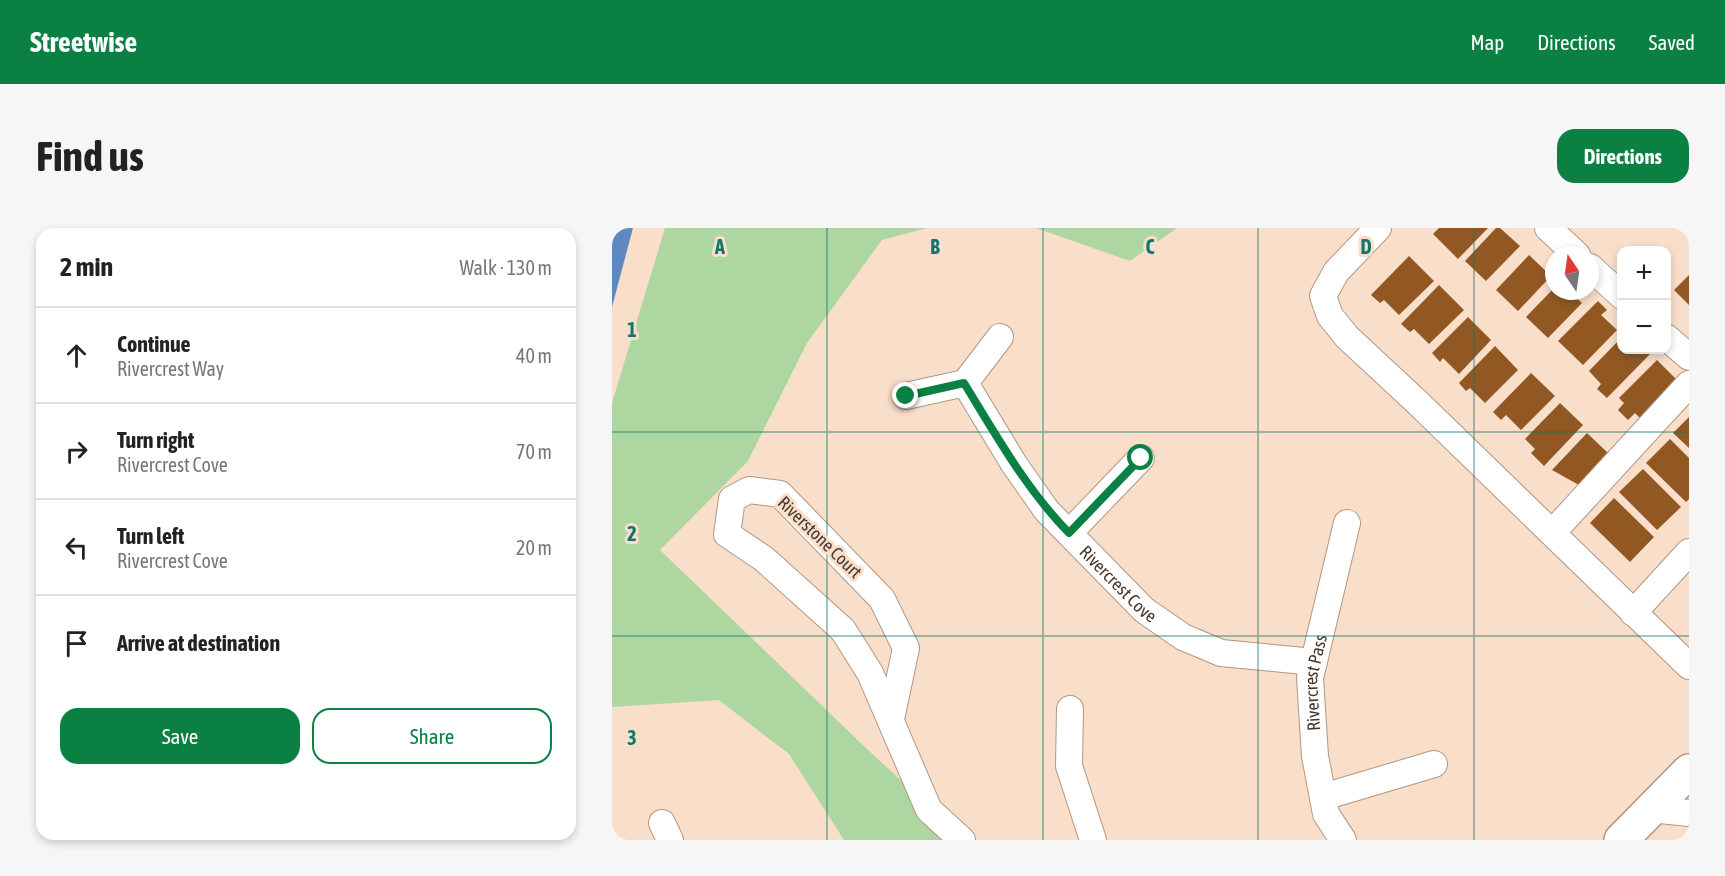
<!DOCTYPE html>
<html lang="en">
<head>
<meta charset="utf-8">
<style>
  :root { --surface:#fff; --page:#f6f6f6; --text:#222; --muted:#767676; --line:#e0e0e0; --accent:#0b8043 }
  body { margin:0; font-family:"Asap Condensed",sans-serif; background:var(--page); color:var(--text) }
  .controls { position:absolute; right:18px; top:18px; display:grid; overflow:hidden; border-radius:12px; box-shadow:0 3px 9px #0003 }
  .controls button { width:54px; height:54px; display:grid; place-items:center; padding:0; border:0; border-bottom:2px solid var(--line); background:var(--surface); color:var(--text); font:30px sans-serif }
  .compass { position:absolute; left:933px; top:18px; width:54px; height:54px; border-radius:50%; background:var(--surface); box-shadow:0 3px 9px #0003; rotate:347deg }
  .stop { position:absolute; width:18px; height:18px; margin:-14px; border:4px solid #0b8043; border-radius:50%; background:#fff }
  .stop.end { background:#0b8043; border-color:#fff; box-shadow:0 2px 6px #0008 }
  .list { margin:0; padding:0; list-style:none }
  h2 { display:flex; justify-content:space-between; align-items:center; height:78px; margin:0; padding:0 24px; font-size:26px }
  h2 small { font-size:20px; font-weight:400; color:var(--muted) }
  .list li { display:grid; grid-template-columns:39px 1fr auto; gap:18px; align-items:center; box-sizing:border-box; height:96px; padding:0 24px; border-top:2px solid var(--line) }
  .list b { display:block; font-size:22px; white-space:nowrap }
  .list p { margin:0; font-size:20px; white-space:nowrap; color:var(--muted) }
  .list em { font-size:20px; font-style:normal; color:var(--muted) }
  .actions { display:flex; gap:12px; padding:18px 24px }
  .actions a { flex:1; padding:14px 0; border:2px solid var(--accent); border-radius:18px; text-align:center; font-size:21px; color:var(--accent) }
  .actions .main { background:var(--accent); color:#fff }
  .icon { flex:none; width:33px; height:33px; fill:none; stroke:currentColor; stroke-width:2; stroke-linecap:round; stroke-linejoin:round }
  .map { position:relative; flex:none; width:1077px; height:612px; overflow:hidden; border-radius:18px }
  header { display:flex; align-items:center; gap:36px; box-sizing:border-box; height:84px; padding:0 30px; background:var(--accent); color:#fff }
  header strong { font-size:28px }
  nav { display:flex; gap:33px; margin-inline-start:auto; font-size:21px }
  .intro { display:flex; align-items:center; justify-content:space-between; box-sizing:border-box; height:144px; padding:0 36px }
  h1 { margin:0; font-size:42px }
  .button { padding:15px 27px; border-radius:18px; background:var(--accent); color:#fff; font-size:21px; font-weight:700 }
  main { display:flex; gap:36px; padding:0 36px }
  aside { flex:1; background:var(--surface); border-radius:18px; box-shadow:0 3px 9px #0003 }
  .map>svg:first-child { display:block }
  .green { fill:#aed6a0 }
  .water { fill:#5e88c2 }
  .building { fill:#915824 }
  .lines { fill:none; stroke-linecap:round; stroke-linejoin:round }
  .minor-casing { stroke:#b19784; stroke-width:28 }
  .major-casing { stroke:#b19784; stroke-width:36 }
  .minor { stroke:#fff; stroke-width:26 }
  .major { stroke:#fff; stroke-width:33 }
  .route { stroke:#0b8043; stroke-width:8 }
  .grid { fill:none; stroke:#0f766e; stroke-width:1.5; stroke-opacity:0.55 }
  .labels { text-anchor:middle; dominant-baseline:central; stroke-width:6; stroke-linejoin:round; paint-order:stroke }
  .street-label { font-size:18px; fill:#443931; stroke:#f9dec9 }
  .grid-label { font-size:20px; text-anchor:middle; font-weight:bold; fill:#0f766e; stroke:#f9dec9; stroke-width:6; stroke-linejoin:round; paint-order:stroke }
</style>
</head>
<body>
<header>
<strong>Streetwise</strong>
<nav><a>Map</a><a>Directions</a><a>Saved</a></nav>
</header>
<div class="intro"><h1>Find us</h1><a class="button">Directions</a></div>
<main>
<aside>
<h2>2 min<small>Walk · 130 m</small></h2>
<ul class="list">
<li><svg class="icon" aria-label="ahead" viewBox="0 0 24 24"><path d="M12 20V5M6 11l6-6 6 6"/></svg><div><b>Continue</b><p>Rivercrest Way</p></div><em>40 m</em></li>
<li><svg class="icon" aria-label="right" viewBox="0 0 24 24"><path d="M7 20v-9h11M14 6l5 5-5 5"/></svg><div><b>Turn right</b><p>Rivercrest Cove</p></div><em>70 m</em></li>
<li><svg class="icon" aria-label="left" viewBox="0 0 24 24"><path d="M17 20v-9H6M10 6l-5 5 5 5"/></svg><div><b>Turn left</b><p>Rivercrest Cove</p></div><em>20 m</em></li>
<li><svg class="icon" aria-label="arrive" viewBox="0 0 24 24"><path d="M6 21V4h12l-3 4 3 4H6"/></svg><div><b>Arrive at destination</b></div></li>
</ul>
<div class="actions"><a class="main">Save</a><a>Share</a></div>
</aside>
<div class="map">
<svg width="1077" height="612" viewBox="0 0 1077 612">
  <rect width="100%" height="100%" fill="#f9dec9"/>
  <!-- green -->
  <path class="green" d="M53,0H315L270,12L195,115L136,233L48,322L256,522L354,612H232L177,526L107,472L0,479V175Z
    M424,0H565L518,33Z"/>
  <!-- water -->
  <path class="water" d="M0,0H21L0,79Z"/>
  <!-- building -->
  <path class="building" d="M827,0H876L846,31L821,6Z
    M884,0H888L908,18L874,53L853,33Z
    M917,27L939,48L906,83L884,62Z
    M797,28L822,53L787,87L772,72L768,75L759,67Z
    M1077,47V77L1062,62Z
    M827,57L852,82L817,116L802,101L798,104L789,96Z
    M942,60V63H957L970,75L936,110L914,89Z
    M986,73L995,82L989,87L1005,102L971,137L946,113Z
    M856,89L879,112L847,146L831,130L828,134L820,125Z
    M1010,109V122H1037L1040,124L995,170L985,161L989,156L977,143Z
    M883,118L906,142L873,175L858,160L854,163L847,155Z
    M1045,132L1066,153L1029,191L1023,185L1016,192L1006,182L1012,175L1007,170Z
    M919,145L943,168L909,202L894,187L889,192L881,184Z
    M948,175L971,197L932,238L919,225L923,221L913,211Z
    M1077,189V220L1061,205Z
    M975,205L997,226L967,257L940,242Z
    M1058,211L1077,230V271L1074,274L1034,235Z
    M1031,241L1069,279L1045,302L1007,264Z
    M1002,270L1042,309L1018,334L978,295Z"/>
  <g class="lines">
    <!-- minor casing -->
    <g class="minor-casing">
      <g id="minor">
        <path d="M766,0L724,44L711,68L718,88L735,109L806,175L1077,438"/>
        <path d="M936,0L965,27"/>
        <path d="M978,39L1010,68"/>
        <path d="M1054,109L1077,129"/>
        <path id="s1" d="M353,155L402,236L435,283L532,382L571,409L609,425L702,434"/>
        <path d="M294,168L353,155L388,109"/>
        <path d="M457,305L529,230"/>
        <path d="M940,305L1077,156"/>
        <path d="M1021,385L1077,324"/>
        <path d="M458,481L457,538L481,612"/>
        <path d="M279,491L294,420L270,371L168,266L137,262L120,271L115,306L152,331L231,402L258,445L317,582L350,612"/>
        <path d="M711,569L822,536"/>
        <path d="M1039,581L1077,585"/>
        <path d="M50,595L58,612"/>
        <path id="s2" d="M731,612L714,586L703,528L698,450L735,295"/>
      </g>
    </g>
    <!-- major casing -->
    <g class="major-casing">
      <path id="major" d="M1009,612L1077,543"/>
    </g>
    <!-- minor -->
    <use href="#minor" class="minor"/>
    <!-- major -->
    <use href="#major" class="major"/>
  </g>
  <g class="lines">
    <!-- route -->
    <path class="route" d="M294,168L352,155C384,207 414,261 457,305L529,230"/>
  </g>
  <!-- grid -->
  <path class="grid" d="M215,0V612M431,0V612M646,0V612M862,0V612M0,204H1077M0,408H1077"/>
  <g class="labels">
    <!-- street labels -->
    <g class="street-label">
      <text transform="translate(208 309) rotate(44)">Riverstone Court</text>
      <text stroke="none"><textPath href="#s1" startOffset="254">Rivercrest Cove</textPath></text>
      <text stroke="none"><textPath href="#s2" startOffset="164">Rivercrest Pass</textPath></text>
    </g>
  </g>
  <g class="grid-label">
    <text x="108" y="26">A</text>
    <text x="323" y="26">B</text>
    <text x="538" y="26">C</text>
    <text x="754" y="26">D</text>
    <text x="20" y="109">1</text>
    <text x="20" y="313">2</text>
    <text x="20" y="517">3</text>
  </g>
</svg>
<div class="controls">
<button>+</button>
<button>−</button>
</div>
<svg class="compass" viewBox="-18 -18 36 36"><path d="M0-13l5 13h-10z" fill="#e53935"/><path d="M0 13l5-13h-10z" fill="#767676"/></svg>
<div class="stop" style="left:529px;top:230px"></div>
<div class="stop end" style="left:294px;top:168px"></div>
</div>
</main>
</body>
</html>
